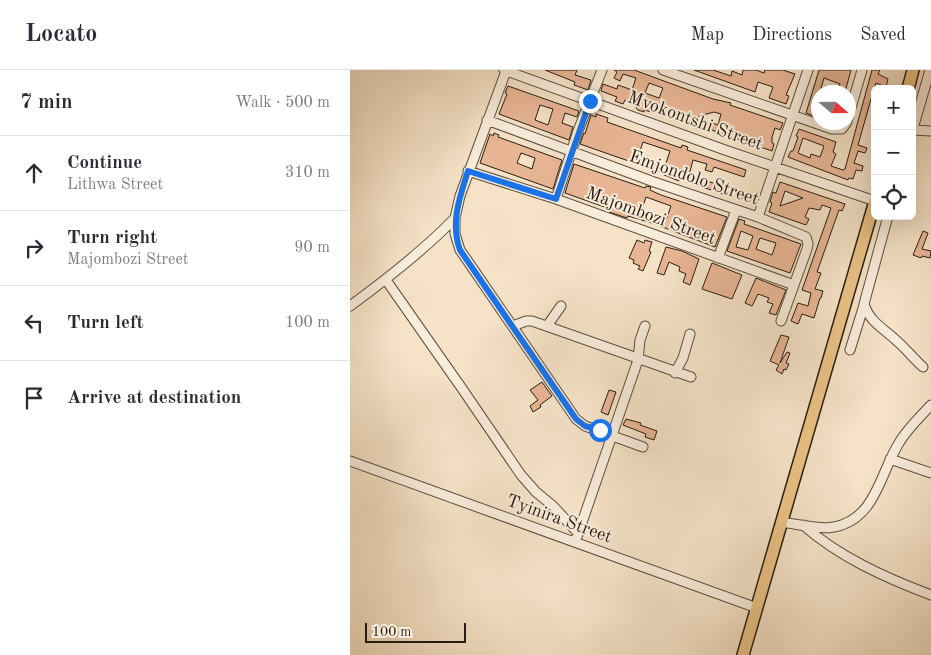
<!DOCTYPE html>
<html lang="en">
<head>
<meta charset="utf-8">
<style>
  :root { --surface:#fff; --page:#f7f7f7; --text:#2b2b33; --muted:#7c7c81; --line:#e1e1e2 }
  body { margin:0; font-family:"Old Standard TT",serif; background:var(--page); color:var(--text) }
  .controls { position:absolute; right:15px; top:15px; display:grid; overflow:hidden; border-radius:8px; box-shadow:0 5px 20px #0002 }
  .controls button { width:45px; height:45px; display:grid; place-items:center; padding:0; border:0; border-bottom:1px solid var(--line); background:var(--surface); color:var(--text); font:25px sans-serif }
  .compass { position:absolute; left:461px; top:15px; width:45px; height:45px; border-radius:50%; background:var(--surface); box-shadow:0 5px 20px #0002; rotate:110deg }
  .scale { position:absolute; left:15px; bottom:12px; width:101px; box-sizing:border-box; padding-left:5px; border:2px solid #2a1c11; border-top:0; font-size:14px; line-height:18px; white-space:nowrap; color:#2a1c11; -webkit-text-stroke:4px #f8ecdb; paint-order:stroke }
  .stop { position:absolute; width:15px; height:15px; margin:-11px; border:4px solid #1a73e8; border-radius:50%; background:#fff }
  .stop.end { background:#1a73e8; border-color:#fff; box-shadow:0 1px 5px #0008 }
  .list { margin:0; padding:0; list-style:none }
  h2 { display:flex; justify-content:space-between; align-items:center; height:65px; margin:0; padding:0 20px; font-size:21px }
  h2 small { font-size:16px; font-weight:400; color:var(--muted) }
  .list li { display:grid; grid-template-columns:32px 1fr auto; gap:15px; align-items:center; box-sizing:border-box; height:75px; padding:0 20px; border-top:1px solid var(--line) }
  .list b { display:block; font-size:19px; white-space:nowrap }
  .list p { margin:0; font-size:16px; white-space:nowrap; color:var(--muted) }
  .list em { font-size:16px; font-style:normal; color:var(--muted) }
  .icon { flex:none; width:28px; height:28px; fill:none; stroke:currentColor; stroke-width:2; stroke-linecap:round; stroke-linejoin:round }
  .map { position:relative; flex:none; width:581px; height:585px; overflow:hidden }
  header { display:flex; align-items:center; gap:30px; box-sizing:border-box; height:70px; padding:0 25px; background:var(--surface); border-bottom:1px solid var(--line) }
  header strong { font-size:24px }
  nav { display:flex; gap:28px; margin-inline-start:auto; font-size:18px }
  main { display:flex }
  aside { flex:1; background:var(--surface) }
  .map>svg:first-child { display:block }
  .building { fill:#e8b595; stroke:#2a1c11; fill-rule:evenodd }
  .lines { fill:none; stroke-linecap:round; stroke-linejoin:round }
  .minor-casing { stroke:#5d4e3e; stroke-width:11 }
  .major-casing { stroke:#2a1c11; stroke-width:14 }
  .minor { stroke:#f8ecdb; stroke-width:9 }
  .major { stroke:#eac184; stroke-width:11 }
  .route { stroke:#1a73e8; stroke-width:6 }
  .labels { text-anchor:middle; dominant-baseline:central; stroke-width:4; stroke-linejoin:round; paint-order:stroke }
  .street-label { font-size:18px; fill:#2a1c11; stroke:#f8ecdb }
</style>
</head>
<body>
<header>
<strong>Locato</strong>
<nav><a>Map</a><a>Directions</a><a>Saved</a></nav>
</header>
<main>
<aside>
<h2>7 min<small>Walk · 500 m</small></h2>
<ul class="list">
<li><svg class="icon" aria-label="ahead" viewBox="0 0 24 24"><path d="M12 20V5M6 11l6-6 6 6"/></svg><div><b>Continue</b><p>Lithwa Street</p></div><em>310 m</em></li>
<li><svg class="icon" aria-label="right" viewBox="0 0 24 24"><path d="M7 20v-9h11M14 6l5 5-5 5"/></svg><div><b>Turn right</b><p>Majombozi Street</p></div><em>90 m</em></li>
<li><svg class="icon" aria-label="left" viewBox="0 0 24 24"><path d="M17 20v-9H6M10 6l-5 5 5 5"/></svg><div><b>Turn left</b></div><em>100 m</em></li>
<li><svg class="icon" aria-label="arrive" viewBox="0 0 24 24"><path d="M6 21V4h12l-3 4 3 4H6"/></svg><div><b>Arrive at destination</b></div></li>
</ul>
</aside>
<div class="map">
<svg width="581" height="585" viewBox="0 0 581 585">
  <rect width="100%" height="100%" fill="#f5e2c7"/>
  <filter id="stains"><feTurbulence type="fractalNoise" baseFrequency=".004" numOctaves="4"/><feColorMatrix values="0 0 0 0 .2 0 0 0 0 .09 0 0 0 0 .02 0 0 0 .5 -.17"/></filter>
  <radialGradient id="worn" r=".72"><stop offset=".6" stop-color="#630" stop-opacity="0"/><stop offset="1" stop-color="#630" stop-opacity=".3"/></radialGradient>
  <!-- building -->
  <path class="building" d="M195,0H227L225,5L241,10L238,20L224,15L225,12Z
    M264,0H284L363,29L381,33L380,35L433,53L430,60L425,58L422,67V73L424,74L422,81L350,56L348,59L323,47L322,48L303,40L302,42L294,40V42L288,40L286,38L287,34L275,30L273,34L265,31L267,27L251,21L253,14L267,19L268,15L282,20L286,8L273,4L270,11L264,8L267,2ZM299,13L313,18L309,28L295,23ZM364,42L371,44L368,55L346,47Z
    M344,0H363L381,6L382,1L392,5L393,0H406L414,3L415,0H433L445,4L436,25L439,26L436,34L419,28L423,17L408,12L405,22Z
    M469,0H501L495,22L487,21L490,14L474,8L471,18L482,22H468L465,39L468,40V48L456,43Z
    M522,0H530L528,4L538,9L536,17L526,13L523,22L508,75L517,78L515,83L508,81L504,93L513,96L512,101L506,100L503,109L499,108L498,110L438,87L441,81H443L448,67L446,66L449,59L486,72L483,82L486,84L481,96L493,100L495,99ZM453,68L474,76L470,87L461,84L460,88L448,83Z
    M158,16L229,41L227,47L215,43L212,53L223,57L219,70L149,44L157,24L155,23ZM190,35L203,39L198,55L185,50Z
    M246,44L258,48L257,52L331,78L332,75L338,77L337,80L396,100L394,107L364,97L362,102L355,100L357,94L343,90L339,105L378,118L376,125L329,109V111L312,104L313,103L230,74L234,63L235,64L241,45L246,47ZM293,72L320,81L315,96L288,87Z
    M144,63L149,65L148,67L212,90L203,119L130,93L140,64L143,66ZM171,83L185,88L182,99L167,93Z
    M224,94L295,118L296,116L301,117L300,120L311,125L377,147L365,177L302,153L278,146L277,148L259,142L260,139L215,123ZM296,127L321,136L316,150L291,142Z
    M430,112L495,134L492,141L489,140L467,202L471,203L465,219L473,221L471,228H470L464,248L452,244L448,254L441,251L448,233L458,236L461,223L452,220L481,138L472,135L470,140L459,138L455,147L459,149L456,155L419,142L422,133L420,132L423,122L426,123ZM435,121L453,128L430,136Z
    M389,149L395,151L394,154L451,174L440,203L377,181ZM391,161L403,166L398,180L386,177ZM410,168L426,173L422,185L406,179Z
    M573,161L578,163L572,179L581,181L580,188L572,186L571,188L563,185Z
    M287,170L294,173L295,170L302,172L299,181L301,182L293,201L288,199L290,196L283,193L284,190L279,188Z
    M316,177L332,181L349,189L340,215L333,212L336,204L329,201L330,197L319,192L314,205L307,203Z
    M362,193L392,205L382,229L352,219Z
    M406,208L436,220L426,245L419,243L423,234L417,232L419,228L408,224L402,236L395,233Z
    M431,265L439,267L430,293L437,282L440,283L436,293L439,294L436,300L434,299L432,304L426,300L429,295L420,291Z
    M192,312L202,326L190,335L191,337L183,342L180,336L188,330L180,320Z
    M259,320L266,322L258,345L251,342Z
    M276,349L291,353L290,355L307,361L304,370L295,367L296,364L273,355Z"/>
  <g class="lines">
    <!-- minor casing -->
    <g class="minor-casing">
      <path id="minor" d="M154,0L375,80L525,131
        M313,0L482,59H492L497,52
        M156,1L110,126L105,148V164L110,180L117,190L226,349L235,356L293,377
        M498,48L512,0
        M137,50L304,112L408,147L456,167L458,174L457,179L431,251
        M563,60L581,61
        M562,62L580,0
        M118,101L206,129L444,215
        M206,129L228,61L252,0
        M538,146L514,234C520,253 535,259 548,272C557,280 564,289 573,297
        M408,147L458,0
        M368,188L386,140
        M36,210L113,320L171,405L186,422L203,436L228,463
        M0,236C37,209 73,181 105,148
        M163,256L176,251H182L341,307
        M197,256L211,236
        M500,280L514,235
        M325,303L333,288L340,264
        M540,389L581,403
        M0,391L407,538
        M431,452C448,454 468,460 484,457C526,449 530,403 549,373C557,359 570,347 581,335
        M453,455C489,487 536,508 581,525
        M227,467L288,290L290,270L295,256"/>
    </g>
    <!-- major casing -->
    <g class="major-casing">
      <path id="major" d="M558,19L563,0
        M393,585L525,131"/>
    </g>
    <!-- minor -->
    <use href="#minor" class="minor"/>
    <!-- major -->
    <use href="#major" class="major"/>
  </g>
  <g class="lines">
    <!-- route -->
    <path class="route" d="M240,31L206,129L118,101C110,126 100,153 110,180L226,349L235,356L250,360"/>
  </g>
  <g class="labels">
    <!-- street labels -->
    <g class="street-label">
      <text transform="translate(345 51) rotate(20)">Mvokontshi Street</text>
      <text transform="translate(344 108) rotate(19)">Emjondolo Street</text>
      <text transform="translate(301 146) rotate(20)">Majombozi Street</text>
      <text transform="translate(209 449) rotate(20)">Tyinira Street</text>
    </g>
  </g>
  <rect width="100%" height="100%" filter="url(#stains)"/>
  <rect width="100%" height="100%" fill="url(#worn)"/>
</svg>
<div class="controls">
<button>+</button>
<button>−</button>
<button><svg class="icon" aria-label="locate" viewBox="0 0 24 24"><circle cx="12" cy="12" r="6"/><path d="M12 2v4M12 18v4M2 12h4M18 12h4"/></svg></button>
</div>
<svg class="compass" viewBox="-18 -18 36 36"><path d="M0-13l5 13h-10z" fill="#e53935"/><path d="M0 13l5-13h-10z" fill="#7c7c81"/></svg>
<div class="scale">100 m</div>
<div class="stop" style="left:250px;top:360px"></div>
<div class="stop end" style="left:240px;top:31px"></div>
</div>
</main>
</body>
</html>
